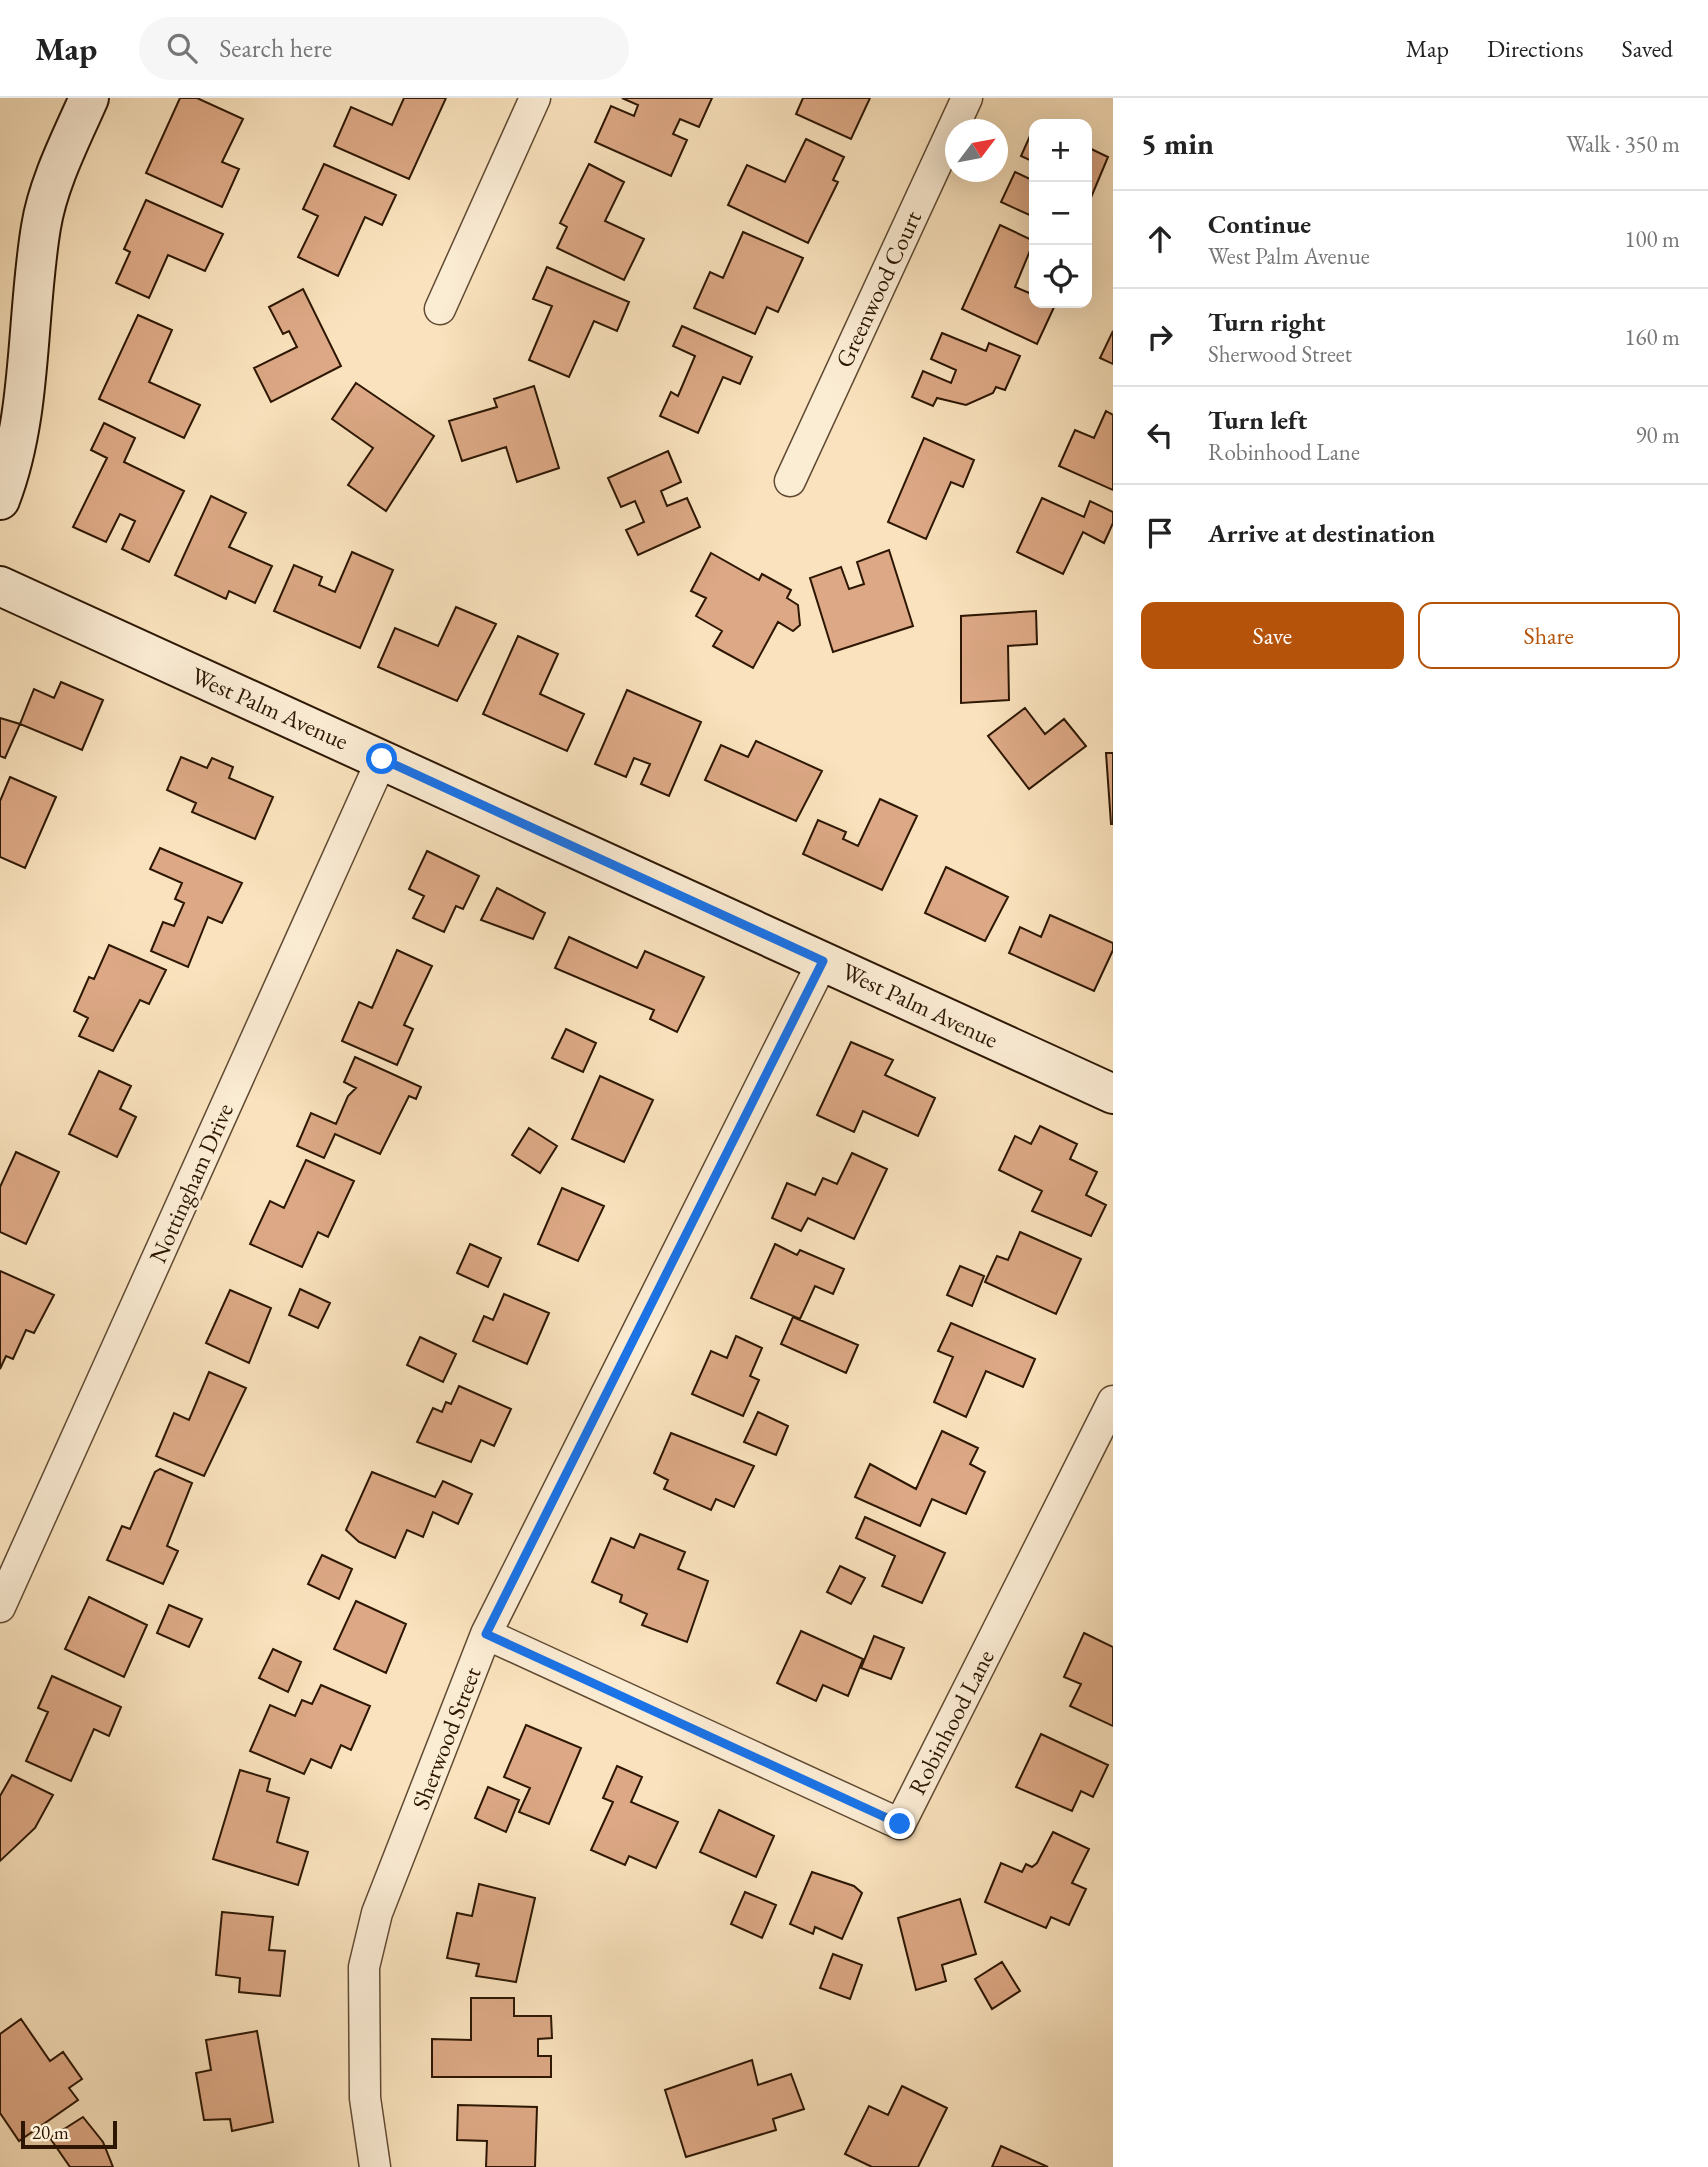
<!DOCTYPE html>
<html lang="en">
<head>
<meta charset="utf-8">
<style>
  :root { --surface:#fff; --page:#f6f6f6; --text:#222; --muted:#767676; --line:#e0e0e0; --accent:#b45309 }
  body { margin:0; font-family:"EB Garamond",serif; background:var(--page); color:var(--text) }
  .controls { position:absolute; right:21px; top:21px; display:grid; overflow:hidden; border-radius:14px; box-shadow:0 7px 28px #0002 }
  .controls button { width:63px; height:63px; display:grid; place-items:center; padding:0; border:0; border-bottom:2px solid var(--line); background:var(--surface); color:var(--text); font:35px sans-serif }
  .compass { position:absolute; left:945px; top:21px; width:63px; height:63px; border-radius:50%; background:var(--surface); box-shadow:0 7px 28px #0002; rotate:58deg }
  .scale { position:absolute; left:21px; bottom:18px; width:96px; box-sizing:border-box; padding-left:7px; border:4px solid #2d1703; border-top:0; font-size:19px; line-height:24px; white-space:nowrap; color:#2d1703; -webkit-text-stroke:5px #fbecd4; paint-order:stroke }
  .stop { position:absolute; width:21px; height:21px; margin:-16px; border:5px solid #1a73e8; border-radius:50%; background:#fff }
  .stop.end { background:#1a73e8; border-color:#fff; box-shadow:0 2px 7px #0008 }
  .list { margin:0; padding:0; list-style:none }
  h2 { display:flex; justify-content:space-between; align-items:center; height:91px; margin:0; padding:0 28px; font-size:30px }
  h2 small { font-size:23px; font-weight:400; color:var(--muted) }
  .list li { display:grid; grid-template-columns:46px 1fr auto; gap:21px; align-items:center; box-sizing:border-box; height:98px; padding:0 28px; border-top:2px solid var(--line) }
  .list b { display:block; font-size:26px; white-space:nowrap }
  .list p { margin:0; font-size:23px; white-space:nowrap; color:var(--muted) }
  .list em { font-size:23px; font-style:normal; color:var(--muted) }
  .actions { display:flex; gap:14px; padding:21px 28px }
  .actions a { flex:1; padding:16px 0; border:2px solid var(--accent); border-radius:14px; text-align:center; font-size:24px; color:var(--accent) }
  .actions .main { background:var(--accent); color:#fff }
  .icon { flex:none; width:38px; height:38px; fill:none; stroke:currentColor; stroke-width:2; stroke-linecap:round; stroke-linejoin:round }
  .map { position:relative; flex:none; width:1113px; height:2069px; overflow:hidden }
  header { display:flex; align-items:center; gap:42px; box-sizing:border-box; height:98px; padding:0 35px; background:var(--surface); border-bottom:2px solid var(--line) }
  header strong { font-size:33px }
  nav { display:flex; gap:38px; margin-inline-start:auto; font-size:24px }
  .search { width:490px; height:63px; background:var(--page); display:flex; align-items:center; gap:18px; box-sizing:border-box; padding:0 24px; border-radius:38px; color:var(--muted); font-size:26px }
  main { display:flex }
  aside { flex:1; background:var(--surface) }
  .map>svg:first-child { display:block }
  .building { fill:#dca885; stroke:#2d1703; stroke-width:2 }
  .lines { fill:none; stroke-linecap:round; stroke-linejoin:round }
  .street-casing { stroke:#604a32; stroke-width:33 }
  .secondary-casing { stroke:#2d1703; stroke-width:42 }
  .street { stroke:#fbecd4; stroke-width:30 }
  .secondary { stroke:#fbecd4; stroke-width:38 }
  .route { stroke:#1a73e8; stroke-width:9 }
  .labels { text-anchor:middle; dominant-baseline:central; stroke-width:5; stroke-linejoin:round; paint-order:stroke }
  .street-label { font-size:24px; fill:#2d1703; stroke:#fbecd4 }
</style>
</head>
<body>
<header>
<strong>Map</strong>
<div class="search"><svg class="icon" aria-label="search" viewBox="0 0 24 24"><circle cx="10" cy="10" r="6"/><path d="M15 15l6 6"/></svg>Search here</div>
<nav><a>Map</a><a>Directions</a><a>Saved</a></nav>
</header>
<main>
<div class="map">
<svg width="1113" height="2069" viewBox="0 0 1113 2069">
  <rect width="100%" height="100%" fill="#f9e2bd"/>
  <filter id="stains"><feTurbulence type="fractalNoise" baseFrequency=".00286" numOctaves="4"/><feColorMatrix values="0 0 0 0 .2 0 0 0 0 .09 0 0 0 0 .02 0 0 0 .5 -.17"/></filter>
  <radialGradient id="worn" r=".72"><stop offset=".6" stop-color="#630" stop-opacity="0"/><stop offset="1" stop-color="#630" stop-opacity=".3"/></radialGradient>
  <!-- building -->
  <path class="building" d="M180,0H197L243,21L222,64L239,71L222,109L146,75Z
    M404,0H446L409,81L334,48L351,9L392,27Z
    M622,0H712L699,29L680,21L673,36L687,42L671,78L595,44L611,8L634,18L638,7Z
    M803,0H870L851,41L796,16Z
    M1034,29V64L1021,58Z
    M806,41L844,59L833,82L838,84L808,145L728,107L747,67L785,84Z
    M1087,49L1108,59L1087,109Z
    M324,66L396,97L382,127L365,119L338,178L298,159L318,118L303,111Z
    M589,66L624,84L605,123L644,141L624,182L557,150L567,129L560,125Z
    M1015,74L1034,83V119L1001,104Z
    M146,102L223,136L205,173L168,157L149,200L116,185L130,154L124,151Z
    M1000,127L1034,143L1015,189L1034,197V205L1055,207L1037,246L962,211Z
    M743,134L803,160L778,214L767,209L755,236L694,210L710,174L723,180Z
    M547,169L629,204L617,233L594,223L569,279L529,262L552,208L533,201Z
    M303,191L341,268L271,304L254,270L297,249L289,233L283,236L269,209Z
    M138,217L172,232L149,284L200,307L184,340L99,301Z
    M682,228L752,259L740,286L723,279L698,335L660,318L671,294L678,298L695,258L673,248Z
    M1113,233V266L1100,260Z
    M942,235L986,253L989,245L1020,258L1005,292L996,289L993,295L966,307L937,300L933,308L912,299L923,273L951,285L956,272L931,261Z
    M356,285L434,338L386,413L348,387L373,350L332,321Z
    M534,288L559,370L517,384L506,349L462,363L449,323L497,309L494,301Z
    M1106,313L1113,317V392L1059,368L1075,332L1094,340Z
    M104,325L135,340L124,364L184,393L149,464L122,451L135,423L120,416L106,444L73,429L107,360L91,352Z
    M924,340L974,362L963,389L951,384L926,441L888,424Z
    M668,353L681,384L661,393L667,408L687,400L700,429L638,457L626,432L644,424L635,403L621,409L608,380Z
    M211,398L246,415L229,449L272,468L255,505L229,493L226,501L175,477Z
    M1042,400L1084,419L1090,403L1113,414V425L1104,445L1083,434L1063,476L1017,454Z
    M889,452L913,528L833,554L810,480L841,469L849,491L864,486L857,464Z
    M352,454L393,472L360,550L274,513L294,467L322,479L319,487L335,494Z
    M711,455L759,482L762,476L791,492L787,500L798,507L800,527L793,533L778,524L753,570L713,548L722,533L696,518L706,500L691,493Z
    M456,509L496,526L457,603L378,569L395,530L438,548Z
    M1036,513L1037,546L1008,548L1009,602L961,605V518Z
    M518,538L558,556L540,596L584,616L567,653L483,616Z
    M61,584L103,602L82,652L20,626L34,591L54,600Z
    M627,592L701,624L669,698L641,686L650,666L634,660L626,679L595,666Z
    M1025,610L1045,636L1064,621L1086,648L1029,691L988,638Z
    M0,620L20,626L5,660L0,658Z
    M756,643L822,673L796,723L705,682L721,647L748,659Z
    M1106,655H1113V726H1111Z
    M181,659L207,670L212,660L233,669L229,680L273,699L255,741L192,714L196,705L167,692Z
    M10,679L56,699L25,770L0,759V703Z
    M880,701L917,718L882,792L803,756L818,722L846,734L843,741L858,748Z
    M160,750L242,785L222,825L208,819L188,869L151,853L163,824L174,828L184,805L175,801L182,785L150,771Z
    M427,753L479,778L463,811L456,808L444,834L413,820L424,798L409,791Z
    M946,769L1008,799L985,843L925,815Z
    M497,790L545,815L533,841L481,822Z
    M1050,817L1113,845V852L1094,893L1009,855L1020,829L1041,839Z
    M569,839L637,870L645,853L704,879L677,934L650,921L654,912L555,870Z
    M109,847L166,872L149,906L140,902L113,953L79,938L88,920L74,913L89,879L94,881Z
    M397,852L432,868L404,927L413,931L397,967L342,943L359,904L372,910Z
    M566,931L596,945L583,974L552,960Z
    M851,944L893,962L885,977L935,1000L918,1038L863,1013L854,1034L817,1017Z
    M355,959L421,989L416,1001L409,998L380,1056L335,1036L324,1060L297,1048L311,1015L336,1026L348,998L356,990L344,984Z
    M99,973L131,988L120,1011L136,1019L117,1059L69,1036Z
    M600,978L653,1002L624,1064L572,1041Z
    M1040,1028L1077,1046L1070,1061L1097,1074L1086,1097L1106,1107L1091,1138L1032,1113L1042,1093L999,1072L1015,1038L1031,1046Z
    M529,1030L557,1048L540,1075L512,1057Z
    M16,1054L59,1074L26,1146L0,1134V1089Z
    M852,1055L887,1071L854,1141L808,1120L801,1133L772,1120L787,1085L815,1097L823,1080L837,1086Z
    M306,1062L354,1083L328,1139L318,1134L302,1169L250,1146L270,1103L284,1110Z
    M562,1090L604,1108L578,1163L538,1146Z
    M1020,1134L1081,1161L1056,1216L985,1184L997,1158L1008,1162Z
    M470,1146L501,1160L488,1189L457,1175Z
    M775,1146L797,1157L800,1152L844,1171L833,1196L815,1188L800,1221L751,1200Z
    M960,1168L984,1178L972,1208L947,1197Z
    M0,1173L54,1197L34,1235L26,1232L13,1261L6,1258L0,1271Z
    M300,1191L330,1205L318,1230L289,1217Z
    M230,1192L271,1210L249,1265L206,1245Z
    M504,1196L549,1215L527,1266L473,1243L484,1218L493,1222Z
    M793,1219L858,1247L846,1275L781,1246Z
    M951,1225L1035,1261L1023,1289L986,1273L966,1319L934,1304L953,1259L938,1253Z
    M736,1238L762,1250L750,1278L759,1282L743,1318L692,1296L711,1253L727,1260Z
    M420,1239L456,1256L443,1284L407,1267Z
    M209,1274L246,1290L204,1378L156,1358L174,1315L189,1322Z
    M459,1288L511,1311L494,1348L481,1342L471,1364L417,1344L433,1310L442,1314L446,1304L451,1306Z
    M758,1314L788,1328L776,1357L744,1344Z
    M942,1333L978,1350L970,1366L985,1374L966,1416L932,1401L920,1428L855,1399L870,1366L916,1391Z
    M671,1335L754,1368L734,1409L716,1401L711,1412L664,1391L668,1382L654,1375Z
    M160,1371L192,1385L167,1448L178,1453L163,1486L107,1462L122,1428L130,1431L155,1374Z
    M372,1374L435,1399L443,1383L472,1396L458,1426L433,1414L423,1439L407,1432L395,1460L359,1444L346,1432Z
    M865,1419L945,1455L922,1505L882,1488L895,1458L856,1440Z
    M640,1436L685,1454L678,1471L708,1483L687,1544L642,1527L647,1516L620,1504L622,1497L592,1484L611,1440L634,1450Z
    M322,1457L352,1471L339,1501L308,1486Z
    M840,1468L865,1480L851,1506L827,1494Z
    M89,1499L147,1527L124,1579L65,1551Z
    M356,1503L406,1526L386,1575L334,1551Z
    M169,1507L202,1521L189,1549L157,1535Z
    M801,1533L863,1561L848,1598L823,1587L816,1603L777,1585Z
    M1084,1535L1113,1549V1628L1070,1608L1081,1586L1064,1579Z
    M874,1538L904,1550L891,1581L861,1570Z
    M273,1551L301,1564L288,1594L259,1580Z
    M52,1578L121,1609L109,1638L94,1631L71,1683L26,1663L48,1614L38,1610Z
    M321,1587L370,1608L351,1652L341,1647L331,1670L311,1661L304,1676L250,1653L270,1607L295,1618L302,1602L312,1606Z
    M526,1627L581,1650L549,1726L519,1714L530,1690L504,1679Z
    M1041,1636L1108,1667L1093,1699L1081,1693L1072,1713L1016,1689Z
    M617,1668L642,1679L631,1704L678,1724L656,1770L629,1758L625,1767L591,1752L613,1704L603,1700Z
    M240,1672L270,1681L267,1693L289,1700L277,1744L308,1754L298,1787L213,1761Z
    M12,1677L53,1697L35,1730L0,1763V1698Z
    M488,1689L519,1702L506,1734L475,1720Z
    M719,1712L774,1738L756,1779L700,1754Z
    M1053,1734L1089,1751L1072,1785L1086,1791L1069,1827L1051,1819L1046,1830L985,1804L1001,1765L1022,1774L1026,1766L1032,1769L1037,1765Z
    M812,1774L854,1788L862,1795L842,1841L815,1829L813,1836L790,1826Z
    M479,1786L535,1800L516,1884L476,1878L479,1866L447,1860L457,1815L472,1818Z
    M745,1794L776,1807L762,1840L731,1826Z
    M960,1801L976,1856L942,1867L946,1883L916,1892L898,1820Z
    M222,1814L273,1819L269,1852L285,1853L280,1898L239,1894L240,1880L216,1877Z
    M833,1856L862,1867L850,1901L820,1890Z
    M1002,1864L1020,1893L992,1911L975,1881Z
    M471,1900H514V1918H551L552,1940L538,1941V1958H551V1979H432V1941L471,1942Z
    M21,1921L50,1963L63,1954L82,1981L69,1990L78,2002L19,2043L0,2015V1936Z
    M257,1933L273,2024L232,2033L230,2021L204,2022L196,1975L211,1972L206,1942Z
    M752,1962L758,1987L791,1976L804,2011L773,2021L776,2032L686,2059L665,1992Z
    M902,1988L947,2010L918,2069H872L845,2056L869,2008L888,2017Z
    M458,2007L537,2009L535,2069H486L487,2043L457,2042Z
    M83,2019L103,2044L113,2069H70L50,2040Z
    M1001,2048L1048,2069H992Z"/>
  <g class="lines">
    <!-- street casing -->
    <g class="street-casing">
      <path id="street" d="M440,211L535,0
        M790,383L967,0
        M0,1509L382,661
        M486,1536L900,1726L1113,1303
        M375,2069L365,2000L364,1869L377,1815L486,1536L823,863"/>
    </g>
    <!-- secondary casing -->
    <g class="secondary-casing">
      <path id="secondary" d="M0,402C33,317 26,219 41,129C48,85 71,41 89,0
        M0,488L1113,996"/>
    </g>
    <!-- street -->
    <use href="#street" class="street"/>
    <!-- secondary -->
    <use href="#secondary" class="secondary"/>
  </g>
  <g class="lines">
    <!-- route -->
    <path class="route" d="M382,661L823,863L486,1536L900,1726"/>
  </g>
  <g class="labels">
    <!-- street labels -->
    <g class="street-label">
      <text transform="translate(878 191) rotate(-65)">Greenwood Court</text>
      <text transform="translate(270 610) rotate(24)">West Palm Avenue</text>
      <text transform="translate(920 907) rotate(25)">West Palm Avenue</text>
      <text transform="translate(191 1085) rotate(-66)">Nottingham Drive</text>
      <text transform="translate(951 1624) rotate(-63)">Robinhood Lane</text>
      <text transform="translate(446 1640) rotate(-69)">Sherwood Street</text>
    </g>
  </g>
  <rect width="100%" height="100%" filter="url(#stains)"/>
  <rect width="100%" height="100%" fill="url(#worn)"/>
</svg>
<div class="controls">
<button>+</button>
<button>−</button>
<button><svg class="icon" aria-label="locate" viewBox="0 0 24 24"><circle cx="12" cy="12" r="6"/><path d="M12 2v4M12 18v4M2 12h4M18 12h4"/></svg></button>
</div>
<svg class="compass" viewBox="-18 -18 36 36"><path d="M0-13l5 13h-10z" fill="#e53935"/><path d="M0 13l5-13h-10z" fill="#767676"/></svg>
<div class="scale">20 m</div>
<div class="stop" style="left:382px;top:661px"></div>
<div class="stop end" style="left:900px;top:1726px"></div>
</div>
<aside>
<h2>5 min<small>Walk · 350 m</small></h2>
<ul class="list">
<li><svg class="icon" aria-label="ahead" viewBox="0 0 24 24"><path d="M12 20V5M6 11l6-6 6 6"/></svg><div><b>Continue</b><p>West Palm Avenue</p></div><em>100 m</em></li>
<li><svg class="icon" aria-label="right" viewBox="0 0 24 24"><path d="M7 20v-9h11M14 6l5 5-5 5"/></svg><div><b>Turn right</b><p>Sherwood Street</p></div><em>160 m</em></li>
<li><svg class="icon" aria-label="left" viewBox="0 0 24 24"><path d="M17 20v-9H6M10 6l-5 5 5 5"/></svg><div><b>Turn left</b><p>Robinhood Lane</p></div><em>90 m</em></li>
<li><svg class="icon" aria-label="arrive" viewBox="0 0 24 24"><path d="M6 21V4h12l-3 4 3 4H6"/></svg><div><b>Arrive at destination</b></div></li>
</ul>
<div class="actions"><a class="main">Save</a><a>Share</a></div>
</aside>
</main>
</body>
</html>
